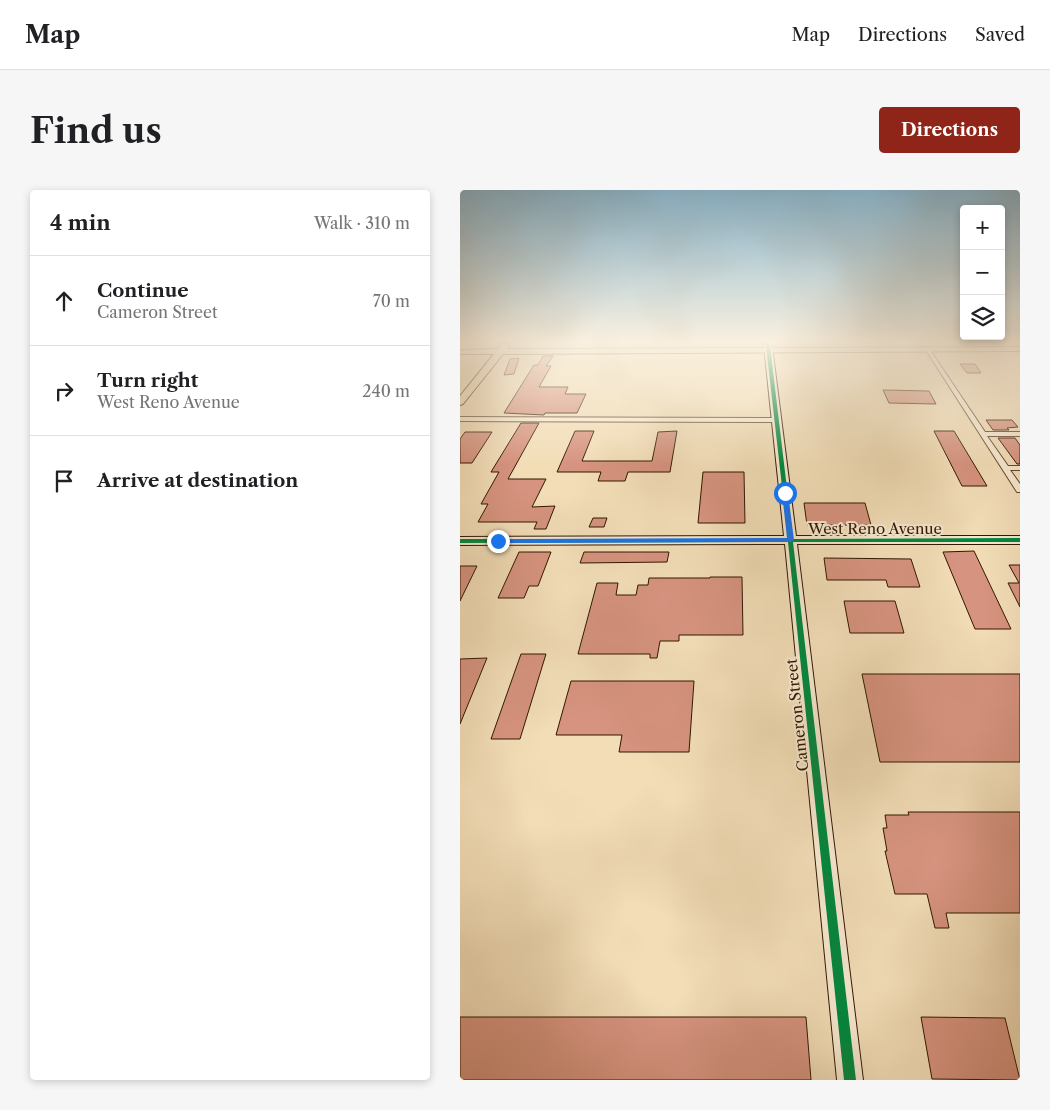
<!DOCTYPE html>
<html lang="en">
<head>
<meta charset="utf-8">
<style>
  :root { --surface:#fff; --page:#f6f6f6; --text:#202124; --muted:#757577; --line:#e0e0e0; --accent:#8f2418 }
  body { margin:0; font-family:"Libre Caslon Text",serif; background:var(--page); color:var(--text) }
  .controls { position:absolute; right:15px; top:15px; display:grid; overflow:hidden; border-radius:5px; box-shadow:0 2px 8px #0003 }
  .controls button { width:45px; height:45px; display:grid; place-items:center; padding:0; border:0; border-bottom:1px solid var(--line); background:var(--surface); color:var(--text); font:25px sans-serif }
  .stop { position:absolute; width:15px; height:15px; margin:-11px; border:4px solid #1a73e8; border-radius:50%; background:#fff }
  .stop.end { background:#1a73e8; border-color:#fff; box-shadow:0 1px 5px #0008 }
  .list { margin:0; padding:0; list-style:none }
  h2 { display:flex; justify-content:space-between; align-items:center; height:65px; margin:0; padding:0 20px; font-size:21px }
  h2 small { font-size:16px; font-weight:400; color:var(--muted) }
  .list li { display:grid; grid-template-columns:32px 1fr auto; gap:15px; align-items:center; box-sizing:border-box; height:90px; padding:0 20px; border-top:1px solid var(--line) }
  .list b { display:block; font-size:19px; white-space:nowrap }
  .list p { margin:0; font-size:16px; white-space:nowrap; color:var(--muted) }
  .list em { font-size:16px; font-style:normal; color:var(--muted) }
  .icon { flex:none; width:28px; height:28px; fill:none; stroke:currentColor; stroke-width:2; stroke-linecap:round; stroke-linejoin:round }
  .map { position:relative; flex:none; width:560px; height:890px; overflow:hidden; border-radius:5px }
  header { display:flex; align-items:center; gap:30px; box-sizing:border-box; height:70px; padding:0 25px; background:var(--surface); border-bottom:1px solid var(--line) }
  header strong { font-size:24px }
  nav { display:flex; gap:28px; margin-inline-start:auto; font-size:18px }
  .intro { display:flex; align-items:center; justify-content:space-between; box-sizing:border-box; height:120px; padding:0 30px }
  h1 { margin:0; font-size:35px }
  .button { padding:12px 22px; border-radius:5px; background:var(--accent); color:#fff; font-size:18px; font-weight:700 }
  main { display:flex; gap:30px; padding:0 30px }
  aside { flex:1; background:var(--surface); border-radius:5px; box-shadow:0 2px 8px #0003 }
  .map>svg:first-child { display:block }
  .building { fill:#d6937f; stroke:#311700 }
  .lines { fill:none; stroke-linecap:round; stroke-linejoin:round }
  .street-casing { stroke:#61482e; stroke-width:2 }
  .secondary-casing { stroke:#311700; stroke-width:2 }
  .primary-casing { stroke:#311700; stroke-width:2 }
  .street { fill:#f7e9d0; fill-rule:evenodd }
  .secondary { fill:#f7e9d0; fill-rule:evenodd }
  .primary { fill:#f2ddb7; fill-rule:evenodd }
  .cycleway-casing { stroke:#f7e9d0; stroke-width:3 }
  .cycleway { fill:#00873e; fill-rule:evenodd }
  .route { fill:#1a73e8 }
  .labels { text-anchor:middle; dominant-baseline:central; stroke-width:4; stroke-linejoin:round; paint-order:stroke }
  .street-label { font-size:15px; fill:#311700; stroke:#f7e9d0 }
</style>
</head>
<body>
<header>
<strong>Map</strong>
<nav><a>Map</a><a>Directions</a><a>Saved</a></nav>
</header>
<div class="intro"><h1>Find us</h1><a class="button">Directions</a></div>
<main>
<aside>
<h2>4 min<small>Walk · 310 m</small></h2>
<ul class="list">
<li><svg class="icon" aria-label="ahead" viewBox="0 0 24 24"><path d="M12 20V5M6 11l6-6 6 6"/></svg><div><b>Continue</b><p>Cameron Street</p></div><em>70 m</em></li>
<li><svg class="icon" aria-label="right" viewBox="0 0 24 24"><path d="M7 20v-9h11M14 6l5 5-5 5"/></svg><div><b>Turn right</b><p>West Reno Avenue</p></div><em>240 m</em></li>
<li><svg class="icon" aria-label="arrive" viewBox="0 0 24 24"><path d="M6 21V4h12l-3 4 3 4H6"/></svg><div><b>Arrive at destination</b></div></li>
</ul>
</aside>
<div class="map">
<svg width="560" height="890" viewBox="0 0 560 890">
  <rect width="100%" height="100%" fill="#f2ddb7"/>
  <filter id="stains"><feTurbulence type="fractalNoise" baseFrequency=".004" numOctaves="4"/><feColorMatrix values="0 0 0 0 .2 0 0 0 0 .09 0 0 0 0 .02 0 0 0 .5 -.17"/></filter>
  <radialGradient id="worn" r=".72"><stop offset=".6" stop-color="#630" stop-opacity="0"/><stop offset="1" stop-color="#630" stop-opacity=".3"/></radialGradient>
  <!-- building -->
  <path class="building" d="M83,166H93L86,176H91L79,197H108L105,204H126L117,223H85L84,225L44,223L74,175H78Z
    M59,168L54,184L44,185L50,169Z
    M500,174H515L521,183H507Z
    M423,200L469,201L476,214L429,213Z
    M526,230H552L558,237L547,238L549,240H533Z
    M61,233H79L48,289H86L72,317L95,316L86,339H74L77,332H18L28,314H21L39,282H31Z
    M115,241H134L122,271H192L198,242L217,241L210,282H168L165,291H138L141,282H97Z
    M474,241H494L527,296H502Z
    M5,242H32L12,273H0V249Z
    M538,248H555L560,255V274H557Z
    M243,282H284L285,333H238Z
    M344,313H405L411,335H402L403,340H393L392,335H347Z
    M133,328H147L144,337H129Z
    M514,361L551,439H515L483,362Z
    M59,362H91L78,396H69L64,408H38Z
    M124,362H209L207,372L120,373Z
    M364,368L451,369L460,397H428L426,390H367Z
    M549,375H560V417L548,393H559Z
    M0,376H17L0,411Z
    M250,387H282L283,445H219V451H200L197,468H190V464H118L137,393H158L156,405H176L178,395H188L189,388H250Z
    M384,411H435L444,443H390Z
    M61,464H86L60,549H31Z
    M27,468L0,534V469Z
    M402,484H560V572H420Z
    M111,491H234L229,562H159L162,545H96Z
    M448,622H560V723H486L489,738H475L467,704H435L425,661H427L423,638H427L425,625H449Z
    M0,827H346L351,890H0Z
    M461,827L545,828L560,890L472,889Z"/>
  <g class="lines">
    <!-- street casing -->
    <g class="street-casing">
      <path id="street" d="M464,157H468L525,242H560V246H527L548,276H560V280H550L560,294V302H557Z
        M0,227L317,228L320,230L317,232L0,231Z"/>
    </g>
    <!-- secondary casing -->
    <g class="secondary-casing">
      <path id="secondary" d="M301,150H308L312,156L336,346H560V354H337L403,890H377L325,354L0,355V347L324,346L304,156Z"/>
    </g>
    <!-- primary casing -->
    <g class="primary-casing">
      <path id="primary" d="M42,154H48L49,156L47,159L560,157V161L43,164L3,214L0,215V206L34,164H0V160L38,159Z"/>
    </g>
    <!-- street -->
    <use href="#street" class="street"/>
    <!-- secondary -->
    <use href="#secondary" class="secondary"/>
    <!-- primary -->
    <use href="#primary" class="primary"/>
    <!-- cycleway casing -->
    <g class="cycleway-casing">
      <path id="cycleway" d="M303,150H306L310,156L333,349L560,348V352H333L396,890H384L328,352L0,353V349H328L306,156Z"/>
    </g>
    <!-- cycleway -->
    <use href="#cycleway" class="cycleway"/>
  </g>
  <!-- sky -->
  <linearGradient id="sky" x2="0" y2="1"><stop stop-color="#89b7d0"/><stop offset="0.55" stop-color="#f9f0df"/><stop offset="1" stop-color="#f9f0df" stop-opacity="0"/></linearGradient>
  <rect width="560" height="275" fill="url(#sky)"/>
  <!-- route -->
  <path class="route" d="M325,301L328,303L334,350L331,352L38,353L34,351L38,349L327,348L322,303Z"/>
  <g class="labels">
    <!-- street labels -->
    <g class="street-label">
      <text x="415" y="338">West Reno Avenue</text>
      <text transform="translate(337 525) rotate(-96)">Cameron Street</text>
    </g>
  </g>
  <rect width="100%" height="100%" filter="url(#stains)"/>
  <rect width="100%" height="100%" fill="url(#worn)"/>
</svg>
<div class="controls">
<button>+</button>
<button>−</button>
<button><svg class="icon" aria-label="layers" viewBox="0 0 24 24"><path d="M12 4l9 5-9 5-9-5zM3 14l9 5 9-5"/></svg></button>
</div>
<div class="stop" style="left:325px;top:303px"></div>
<div class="stop end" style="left:38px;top:351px"></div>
</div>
</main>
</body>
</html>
